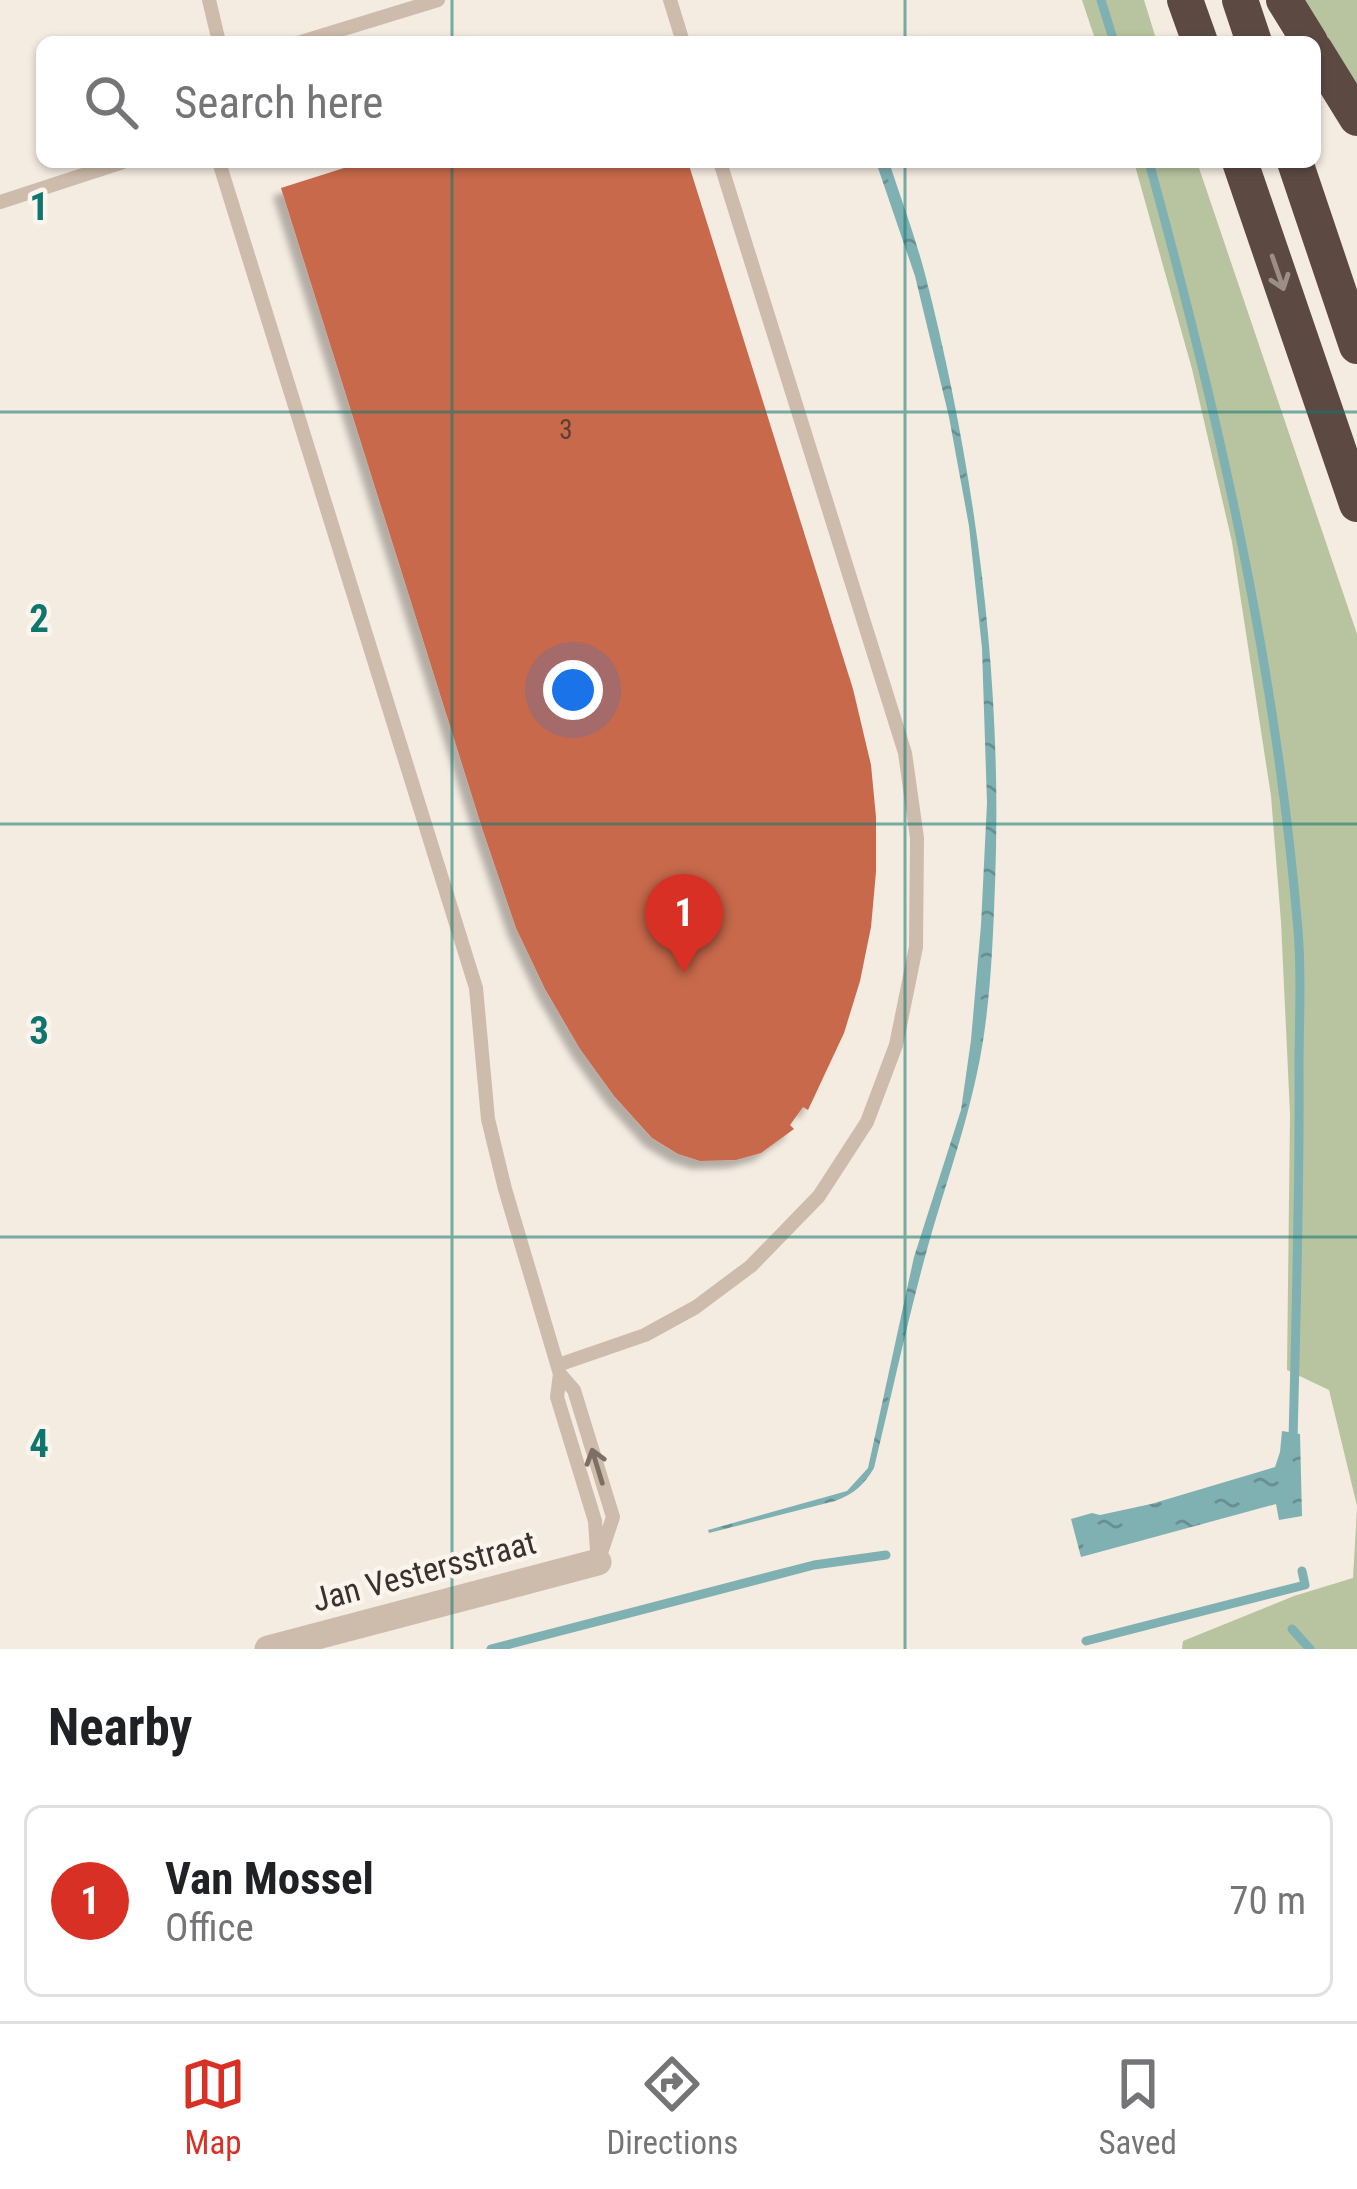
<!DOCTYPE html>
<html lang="en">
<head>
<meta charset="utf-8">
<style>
  :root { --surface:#fff; --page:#f6f6f6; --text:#202124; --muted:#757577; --line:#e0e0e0; --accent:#d93025 }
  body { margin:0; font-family:"Roboto Condensed",sans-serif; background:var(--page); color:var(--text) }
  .you { position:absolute; left:573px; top:690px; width:42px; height:42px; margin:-30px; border:9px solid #fff; border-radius:50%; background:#1a73e8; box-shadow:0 0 0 18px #1a73e833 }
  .badge { display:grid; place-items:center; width:78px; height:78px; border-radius:50%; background:var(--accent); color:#fff; font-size:39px; font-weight:700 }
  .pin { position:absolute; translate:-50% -99px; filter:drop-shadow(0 3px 6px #0008) }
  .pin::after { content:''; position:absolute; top:63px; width:42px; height:36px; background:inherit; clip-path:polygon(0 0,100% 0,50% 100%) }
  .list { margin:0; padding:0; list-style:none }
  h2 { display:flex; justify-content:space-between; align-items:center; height:156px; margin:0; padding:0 48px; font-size:51px }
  h2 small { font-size:39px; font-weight:400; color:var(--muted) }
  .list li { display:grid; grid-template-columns:78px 1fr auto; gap:36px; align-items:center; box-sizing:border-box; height:192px; margin:0 24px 24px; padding:0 24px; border:3px solid var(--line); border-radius:18px }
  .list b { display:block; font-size:45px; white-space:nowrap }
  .list p { margin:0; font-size:39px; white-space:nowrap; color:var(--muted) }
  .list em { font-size:39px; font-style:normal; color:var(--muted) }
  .icon { flex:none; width:66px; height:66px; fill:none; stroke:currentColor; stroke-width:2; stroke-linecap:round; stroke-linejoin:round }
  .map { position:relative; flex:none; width:1357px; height:1649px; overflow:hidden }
  .search { position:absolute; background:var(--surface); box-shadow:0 3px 9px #0004; left:36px; right:36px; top:36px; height:132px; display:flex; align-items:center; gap:30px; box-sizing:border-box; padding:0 42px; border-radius:18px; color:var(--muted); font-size:45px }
  .sheet { height:372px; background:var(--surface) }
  nav { display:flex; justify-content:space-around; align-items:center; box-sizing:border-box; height:168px; border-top:3px solid var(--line); background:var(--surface); font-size:33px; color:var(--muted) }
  nav a { display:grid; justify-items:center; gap:6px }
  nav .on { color:var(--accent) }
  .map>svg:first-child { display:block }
  .grass { fill:#b8c4a0 }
  .water { fill:url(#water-ripples) }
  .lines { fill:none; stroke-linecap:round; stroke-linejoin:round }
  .stream { stroke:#7fb0b2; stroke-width:9 }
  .building { fill:#c8694b; filter:url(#shadow) }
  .service { stroke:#cdbbac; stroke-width:14 }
  .minor { stroke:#cdbbac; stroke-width:27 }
  .motorway { stroke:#5c4a42; stroke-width:36 }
  .oneway { stroke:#9c8e87 }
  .oneway2 { stroke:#7d6f65 }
  .grid { fill:none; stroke:#0f766e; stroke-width:3; stroke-opacity:0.55 }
  .labels { text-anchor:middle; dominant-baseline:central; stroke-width:9; stroke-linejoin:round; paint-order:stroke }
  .number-label { font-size:27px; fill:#5e3e33 }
  .street-label { font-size:33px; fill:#3b302b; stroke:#fbf5ee }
  .grid-label { font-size:39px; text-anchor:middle; font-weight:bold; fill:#0f766e; stroke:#fbf5ee; stroke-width:9; stroke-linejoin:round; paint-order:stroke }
</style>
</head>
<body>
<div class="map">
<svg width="1357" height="1649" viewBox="0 0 1357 1649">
  <defs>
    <pattern id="water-ripples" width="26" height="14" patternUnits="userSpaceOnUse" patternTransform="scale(3)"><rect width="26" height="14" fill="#7fb0b2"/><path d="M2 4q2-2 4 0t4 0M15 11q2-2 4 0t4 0" fill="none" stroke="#699091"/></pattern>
    <filter id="shadow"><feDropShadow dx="-8" dy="8" stdDeviation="3" flood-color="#0004"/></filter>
  </defs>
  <rect width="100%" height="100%" fill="#f4ebe1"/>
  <!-- grass -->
  <path class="grass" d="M1082,0H1144L1157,42H1096Z
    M1304,0H1357V93Z
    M1134,162H1197L1357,634V1506L1329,1390L1287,1370L1290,1114L1281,922L1271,796L1232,542L1192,369Z
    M1357,1508V1649H1182L1183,1641L1294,1596L1353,1578Z"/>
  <!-- water -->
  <path class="water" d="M876,162H889C901,199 915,236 925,274C976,472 1003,681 995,884C993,938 991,994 982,1047C970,1119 944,1187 925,1257C906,1327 891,1398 874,1468C864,1485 854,1494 835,1501L709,1533L708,1530L847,1491L868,1468L914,1257L961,1110L971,1040L981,925L987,803L982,648L969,526L949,417L915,276Z
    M1282,1431L1300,1434L1302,1516L1279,1520L1276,1504L1081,1557L1071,1519L1092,1513L1100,1515L1151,1504L1275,1467L1280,1452Z"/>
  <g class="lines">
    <!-- stream -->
    <path class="stream" d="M1101,0L1114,42
      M1149,162C1219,417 1276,666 1298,930C1302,975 1299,1022 1299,1067C1300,1191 1296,1316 1293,1440
      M1292,1629L1310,1649
      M1086,1641L1305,1585L1302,1571
      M491,1649L814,1565L886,1555"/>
  </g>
  <!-- building -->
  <path class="building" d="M363,162H688L853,689L871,765L876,817V872L871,927L860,981L844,1033L808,1110L803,1107L790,1125L794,1129L761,1153L736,1160L700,1161L678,1154L652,1138L614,1096L580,1049L545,989L516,928L483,831L281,188Z"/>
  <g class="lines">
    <!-- service -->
    <path class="service" d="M209,0L219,42
      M670,0L683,42
      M301,42L438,0
      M219,162L476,988L488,1119L505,1189L560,1374L574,1390L613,1517L598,1562
      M0,202L123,162
      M558,1365L645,1335L696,1307L751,1266L819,1196L867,1122L896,1045L916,947L917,838L905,753L720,162
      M560,1374L557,1397L595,1521L597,1551"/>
    <!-- minor -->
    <path class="minor" d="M268,1649L598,1562"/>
    <!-- motorway -->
    <path class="motorway" d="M1185,0L1200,42
      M1240,0L1254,42
      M1284,0L1310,42
      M1315,50L1357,118
      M1240,162L1357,504
      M1295,162L1357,346"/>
  </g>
  <!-- one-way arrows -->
  <defs><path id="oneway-shaft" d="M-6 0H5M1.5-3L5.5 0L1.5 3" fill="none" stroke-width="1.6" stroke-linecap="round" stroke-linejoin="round" transform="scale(3)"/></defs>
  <use class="oneway" href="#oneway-shaft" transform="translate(1278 273) rotate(71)"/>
  <use class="oneway2" href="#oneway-shaft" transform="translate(597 1466) rotate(-107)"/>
  <!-- grid -->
  <path class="grid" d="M452,0V42M905,0V42M452,162V1649M905,162V1649M0,412H1357M0,824H1357M0,1237H1357"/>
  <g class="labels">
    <!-- number labels -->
    <g class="number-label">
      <text x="566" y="430">3</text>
    </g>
    <!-- street labels -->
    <g class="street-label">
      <text transform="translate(424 1571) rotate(-15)">Jan Vestersstraat</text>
    </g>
  </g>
  <g class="grid-label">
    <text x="39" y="220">1</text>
    <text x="39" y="632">2</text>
    <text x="39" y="1044">3</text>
    <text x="39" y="1457">4</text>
  </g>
</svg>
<div class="you"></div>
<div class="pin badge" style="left:684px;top:973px">1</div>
<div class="search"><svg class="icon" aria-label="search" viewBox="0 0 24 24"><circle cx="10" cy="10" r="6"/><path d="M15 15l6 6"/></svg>Search here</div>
</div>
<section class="sheet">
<h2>Nearby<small></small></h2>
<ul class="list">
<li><span class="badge">1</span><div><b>Van Mossel</b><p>Office</p></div><em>70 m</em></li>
</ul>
</section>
<nav>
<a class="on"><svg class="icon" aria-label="map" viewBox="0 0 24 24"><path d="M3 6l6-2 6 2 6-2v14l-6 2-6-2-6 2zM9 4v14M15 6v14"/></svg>Map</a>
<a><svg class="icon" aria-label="directions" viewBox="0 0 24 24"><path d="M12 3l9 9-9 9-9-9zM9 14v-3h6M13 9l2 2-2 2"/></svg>Directions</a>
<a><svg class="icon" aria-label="saved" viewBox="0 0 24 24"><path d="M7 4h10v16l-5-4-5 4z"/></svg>Saved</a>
</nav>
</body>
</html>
